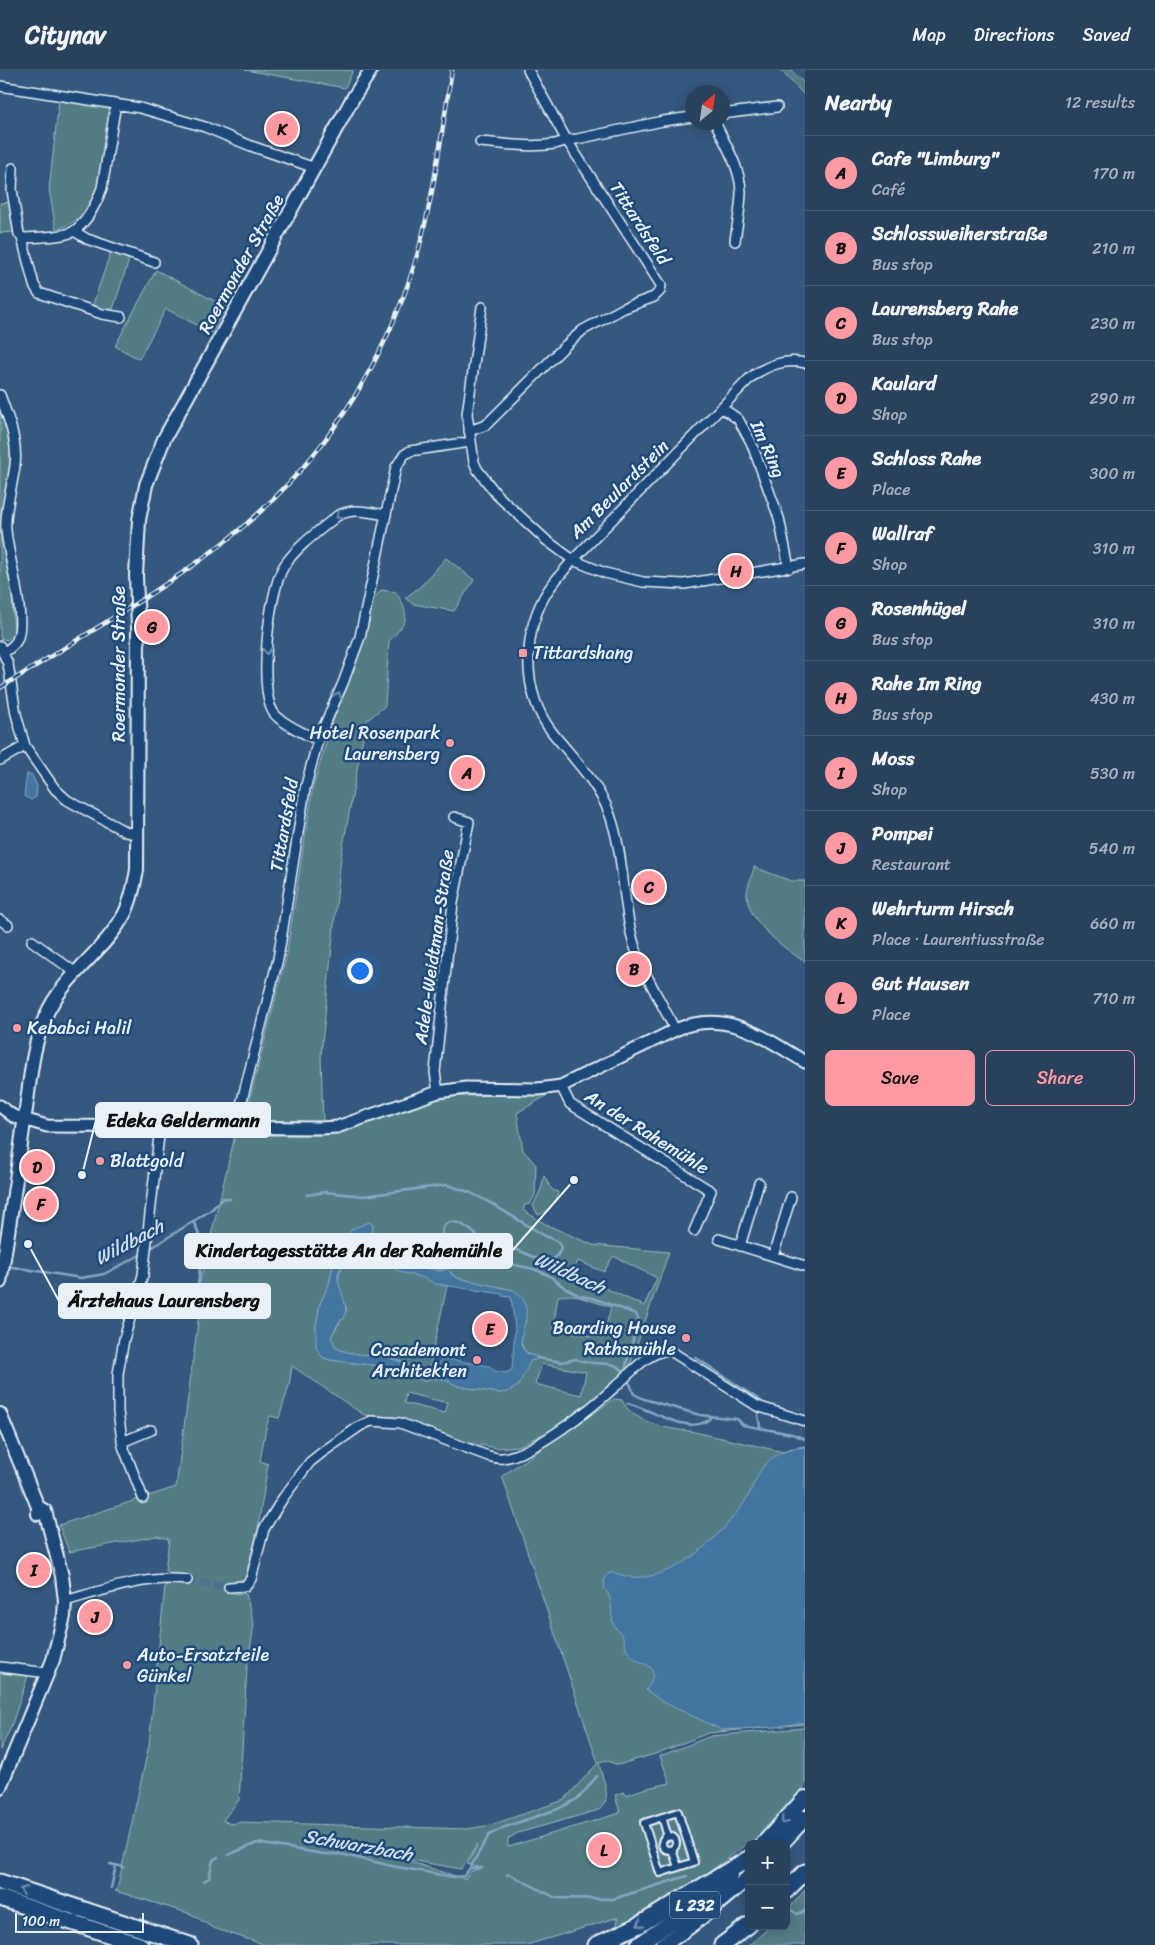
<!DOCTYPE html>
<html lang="en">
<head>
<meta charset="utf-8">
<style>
  :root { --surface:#28425e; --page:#344d67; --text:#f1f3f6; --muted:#a5b0bc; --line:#445b73; --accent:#ff9aa2 }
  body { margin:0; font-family:Sriracha,sans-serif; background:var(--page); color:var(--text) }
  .controls { position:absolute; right:15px; bottom:15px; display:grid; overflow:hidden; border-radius:8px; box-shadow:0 2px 12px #0003 }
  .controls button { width:45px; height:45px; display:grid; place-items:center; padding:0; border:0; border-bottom:1px solid var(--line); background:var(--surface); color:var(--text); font:25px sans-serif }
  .compass { position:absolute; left:685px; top:15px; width:45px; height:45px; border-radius:50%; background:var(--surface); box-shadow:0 2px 12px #0003; rotate:29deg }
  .scale { position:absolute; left:15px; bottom:12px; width:129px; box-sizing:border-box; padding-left:5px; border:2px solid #e8f1f8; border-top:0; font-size:14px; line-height:18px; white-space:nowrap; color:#e8f1f8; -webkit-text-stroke:4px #1f4a7a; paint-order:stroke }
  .you { position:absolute; left:359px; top:900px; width:18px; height:18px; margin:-12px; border:4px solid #fff; border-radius:50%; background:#1a73e8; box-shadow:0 0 0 8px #1a73e833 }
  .badge { display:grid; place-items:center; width:32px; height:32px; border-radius:50%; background:var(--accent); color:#111; font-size:16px; font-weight:700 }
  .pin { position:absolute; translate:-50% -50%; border:2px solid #fff; box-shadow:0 1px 5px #0006 }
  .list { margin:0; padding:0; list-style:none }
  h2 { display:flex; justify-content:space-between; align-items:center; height:65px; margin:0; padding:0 20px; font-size:21px }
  h2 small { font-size:16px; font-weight:400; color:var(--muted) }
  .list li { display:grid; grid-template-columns:32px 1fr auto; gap:15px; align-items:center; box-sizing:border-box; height:75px; padding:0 20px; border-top:1px solid var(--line) }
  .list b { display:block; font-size:19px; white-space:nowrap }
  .list p { margin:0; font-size:16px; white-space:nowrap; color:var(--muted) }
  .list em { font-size:16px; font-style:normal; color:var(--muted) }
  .actions { display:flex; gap:10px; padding:15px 20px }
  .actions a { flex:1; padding:11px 0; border:1px solid var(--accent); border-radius:8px; text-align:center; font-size:18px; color:var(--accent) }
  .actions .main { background:var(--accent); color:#111 }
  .map { position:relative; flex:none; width:805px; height:1875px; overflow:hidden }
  header { display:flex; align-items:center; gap:30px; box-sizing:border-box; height:70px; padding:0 25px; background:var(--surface); border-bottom:1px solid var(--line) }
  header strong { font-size:24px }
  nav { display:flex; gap:28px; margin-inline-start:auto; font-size:18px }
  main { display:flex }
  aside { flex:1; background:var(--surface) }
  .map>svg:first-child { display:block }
  .green { fill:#527d85; stroke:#9db7be; fill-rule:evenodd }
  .water { fill:#42759f; stroke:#84a7c3; fill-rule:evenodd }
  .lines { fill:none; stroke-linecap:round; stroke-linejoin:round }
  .stream { stroke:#84a7c3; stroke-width:2.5 }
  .minor-tunnel { stroke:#506f90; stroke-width:9; stroke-dasharray:9 4.5; stroke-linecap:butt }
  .pedestrian-casing { stroke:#e8f1f8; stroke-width:10 }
  .minor-casing { stroke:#e8f1f8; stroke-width:12 }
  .tertiary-casing { stroke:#e8f1f8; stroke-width:15 }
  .secondary-casing { stroke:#e8f1f8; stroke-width:16 }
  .primary-casing { stroke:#e8f1f8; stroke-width:18 }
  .trunk-casing { stroke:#e8f1f8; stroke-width:19 }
  .pedestrian { stroke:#1f4a7a; stroke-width:6 }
  .minor { stroke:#1f4a7a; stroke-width:9 }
  .tertiary { stroke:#1f4a7a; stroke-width:11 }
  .secondary { stroke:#1f4a7a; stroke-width:12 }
  .primary { stroke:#1f4a7a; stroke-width:14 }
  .trunk { stroke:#1f4a7a; stroke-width:15 }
  .rail-casing { stroke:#e8f1f8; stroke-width:4.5 }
  .rail { stroke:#1f4a7a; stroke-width:2.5; stroke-dasharray:8; stroke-linecap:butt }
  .oneway { stroke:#6f8dac }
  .poi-dot { fill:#ff9aa2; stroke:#1f4a7a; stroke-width:2 }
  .labels { text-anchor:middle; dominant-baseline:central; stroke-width:5; stroke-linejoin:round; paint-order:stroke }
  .shield { fill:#1f4a7a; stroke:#acbfd2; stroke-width:1 }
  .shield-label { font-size:16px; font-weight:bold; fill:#e8f1f8 }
  .street-label { font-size:18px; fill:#e8f1f8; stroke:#1f4a7a }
  .poi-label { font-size:18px; fill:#e8f1f8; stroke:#1f4a7a; text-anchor:start }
  .water-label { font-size:19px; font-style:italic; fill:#cfdeeb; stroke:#1f4a7a }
  .leader { fill:none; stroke:#e8f1f8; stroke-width:2 }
  .callout-dot { fill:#e8f1f8; stroke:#1f4a7a; stroke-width:2 }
  .callout { fill:#e8f1f8; stroke:#e8f1f8; stroke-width:2 }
  .callout-label { font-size:19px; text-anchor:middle; font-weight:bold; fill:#111 }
</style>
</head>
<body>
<header>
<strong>Citynav</strong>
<nav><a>Map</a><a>Directions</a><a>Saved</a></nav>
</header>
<main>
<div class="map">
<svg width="805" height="1875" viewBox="0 0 805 1875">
  <rect width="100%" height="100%" fill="#35587e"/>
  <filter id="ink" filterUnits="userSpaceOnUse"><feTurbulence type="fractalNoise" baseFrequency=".02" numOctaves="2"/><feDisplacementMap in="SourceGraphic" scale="10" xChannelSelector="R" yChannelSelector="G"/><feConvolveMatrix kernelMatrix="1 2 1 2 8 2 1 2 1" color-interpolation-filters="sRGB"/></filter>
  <g filter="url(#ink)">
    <!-- green -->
    <path class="green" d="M245,0H353L345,18Z
      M780,0H791L805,14V26Z
      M59,30L110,38L111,41C108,57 105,74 103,91C97,125 92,147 56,160L49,119Z
      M11,132L16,162L0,163V133Z
      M111,181L130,187L113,239L100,240L92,237Z
      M156,200L226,237L212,263L166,239L139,289L115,276Z
      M0,338L9,362L11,392L1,459L11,512L14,563L7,570L0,568Z
      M446,488L474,510L454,541L413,534L405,528L421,516Z
      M381,520L396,522C410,546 409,551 389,571L385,636L366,651L341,787L321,985L323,1054H247L250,1028L286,887L313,717L331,656L369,553L373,530Z
      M754,797L791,811H805V892C784,878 750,854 747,827C746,819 752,806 754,797Z
      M551,1023L517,1043L523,1080L536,1095L535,1125L530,1134L525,1135L523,1140L547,1155L593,1175L669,1182L630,1295L623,1304L591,1332L548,1362L518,1376L497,1378L468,1373L393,1347L364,1345L292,1296L289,1316L279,1348L270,1346L266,1358L260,1391L268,1394L258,1458L245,1509L230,1513L228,1520L232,1523L246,1524L254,1554L247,1599L239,1730L223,1750L230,1754L242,1752L467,1759L491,1755L564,1730L598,1693L502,1406L614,1329L622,1330C630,1351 669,1360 690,1361L784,1382L788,1379L805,1376V1716C796,1726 787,1737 777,1747C753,1771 648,1853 618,1855L617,1852L619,1847L527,1875H266L213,1858L191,1844L115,1821L117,1820L149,1675L165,1515L181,1513L186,1514L187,1507L165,1501L169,1469L157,1466L69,1482L59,1455L176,1417L201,1229L196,1228L235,1065H320L338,1061L440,1027ZM369,1152L373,1155L372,1163L367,1175C387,1181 427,1206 445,1199L457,1208L513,1220L526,1251C519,1266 517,1282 537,1287V1289L530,1291L507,1322L498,1323L458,1316L444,1309L434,1308L424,1311L398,1301L380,1296L330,1290L322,1287L316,1256L320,1234L329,1214L335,1187ZM613,1186L657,1208L644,1236L581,1207L578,1213L569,1209L578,1191L604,1202ZM573,1225L611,1237L603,1268L553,1259L558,1226ZM542,1294L586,1302L581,1325L535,1314ZM406,1323L448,1333L445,1343L404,1333ZM805,1654L803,1658L711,1666L660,1686L670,1713L643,1719L626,1725L624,1722L615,1725L620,1743L508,1777V1769L518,1763L599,1740C614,1726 602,1711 599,1693L605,1690L618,1695L658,1683L708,1663ZM478,1774L467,1794L481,1798L471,1801L465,1809L398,1788L461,1799Z
      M544,1106C549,1113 549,1120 558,1122C557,1133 548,1142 538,1145L533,1136L541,1119Z
      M353,1188C377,1188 403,1199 425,1208C432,1211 438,1215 447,1216L429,1300C414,1298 401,1290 386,1287C369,1284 352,1286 336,1278L331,1267L347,1240C339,1219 330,1200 353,1188Z
      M0,1603L28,1606L11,1657L0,1680Z
      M805,1820V1875H749L771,1856H786V1842Z"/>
    <!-- water -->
    <path class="water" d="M27,704L32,705L37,716L36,727L31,730L24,726Z
      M369,1152L373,1155L372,1163L368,1175L389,1180L402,1189L417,1196L439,1201L448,1199L451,1202V1204L457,1208L513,1220C548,1241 498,1279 537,1287V1289L530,1291L526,1301L518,1316L507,1322L498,1323L458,1316L444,1309L434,1308L424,1311L398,1301L380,1296L330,1290L322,1287L316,1277V1256L320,1234L329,1214L335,1187L342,1172L352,1159ZM353,1188L381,1193L404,1203L424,1208L436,1214L502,1224V1226L511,1227L515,1258L512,1300L505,1303L495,1301L489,1296L441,1288C440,1293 438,1298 432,1299C417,1303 400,1290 386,1287C369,1284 352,1286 336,1278L331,1267L340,1250L344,1249C353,1225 320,1205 353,1188Z
      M803,1377H805V1652L776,1657L722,1660L663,1632L646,1620C667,1589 636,1599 627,1580C624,1575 625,1570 622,1565C619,1560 615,1559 613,1553C610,1540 614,1530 605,1519C604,1514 603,1505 610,1503C615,1502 623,1506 629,1507C652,1509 671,1501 690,1488C709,1475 727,1456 741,1437C751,1425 754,1409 763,1397C771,1385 789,1379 803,1377Z"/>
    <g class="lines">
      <!-- stream -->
      <path class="stream" d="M307,1125L325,1122L363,1126L447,1115L469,1122L487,1131L545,1166C552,1169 559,1170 561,1178C559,1183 557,1188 552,1190C540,1192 525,1182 514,1179C505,1177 497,1178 488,1173C479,1169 472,1160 463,1155C443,1146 437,1160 448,1177L466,1179L482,1188L534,1199L550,1206L565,1218L581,1226L593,1228L636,1244L639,1251C636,1261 623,1296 626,1304
        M193,1151C206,1173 200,1198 197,1221L200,1226L213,1227
        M148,1180L211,1140L223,1128L230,1129
        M6,1196L81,1208L104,1204L142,1184
        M695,1287L761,1331L758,1345L760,1357
        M537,1288L562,1292L576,1289C593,1298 612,1287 624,1302
        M628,1309L634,1324L644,1329L700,1345L737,1349L743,1355L792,1364L805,1369
        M627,1333C648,1337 694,1370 712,1346
        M228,1785L257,1773L324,1784H340L392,1796L453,1807L464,1806L470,1798H482
        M110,1794L124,1797
        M470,1798L489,1765L505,1757L558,1739L579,1728L597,1706
        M507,1805L509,1804L556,1828L613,1829L687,1806
        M204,1811L209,1808L213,1790L218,1787
        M111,1818L116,1795
        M787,1837L797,1844L805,1841"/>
      <!-- minor-tunnel -->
      <path class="minor-tunnel" d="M187,1510L229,1517"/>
      <!-- pedestrian casing -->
      <g class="pedestrian-casing">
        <path id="pedestrian" d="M678,1742L694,1792L660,1803L644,1753Z
          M662,1747L668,1767
          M662 1773a7 7 0 1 1 14 0a7 7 0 1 1-14 0Z
          M672,1779L678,1797"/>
      </g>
      <!-- minor casing -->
      <g class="minor-casing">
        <path id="minor" d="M0,16L140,38L205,57L251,76L315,98
          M116,33L102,118C97,133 87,152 74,161C63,168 36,167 22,168L34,215L39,223L102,244L121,247
          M722,44L777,37
          M715,52C725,74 740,97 741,121C741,137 737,155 735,171
          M480,72C504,74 530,78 555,74C564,72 566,69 577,69L663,51L692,47
          M13,98L12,120L19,164L22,168
          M74,161L87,169L154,192
          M482,237L467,344L474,392L477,399L497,425L546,470L573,490L605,503L643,512L684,514L805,494
          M0,325C8,348 18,370 15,395C13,414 4,442 6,460C8,487 27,547 17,570C14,576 9,579 3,583
          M722,338L738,349L751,372L779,448L789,498
          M469,361L486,355L566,275L583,260L624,238L654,227L660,221L661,215L566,69L528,0
          M0,576L8,594L16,644L25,676L55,719L67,730L126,762L137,764
          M318,670C307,665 280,653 273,642C258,618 269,520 284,496C297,476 319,461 337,446C353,437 368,442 386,445
          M0,690L25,676
          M0,850L8,855
          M32,871L76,903
          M675,960C661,930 640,900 632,867C622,827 624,785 610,745C599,714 572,687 552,662C521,622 522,560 549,519C556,509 565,499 573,490L750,308C765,296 786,288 805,293
          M561,1016L570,1034L711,1121L694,1161
          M438,1022L435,1002L453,833L469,752L454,747
          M235,1058L278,889L305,719L318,670L343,613L360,567L396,397L404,385L410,381L470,372
          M719,1169L805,1196
          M740,1176L759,1113
          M773,1186L791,1127
          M122,1372L151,1360
          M143,1428L123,1376L118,1342V1304L124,1269L143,1205L160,1057
          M229,1517L245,1516L251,1509L264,1459L283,1428L310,1392L324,1381L360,1356L371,1351L400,1353L488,1386C493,1387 498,1389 503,1388C534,1384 592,1338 616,1316C631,1303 647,1282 669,1280L757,1336L805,1351
          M65,1531C104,1520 146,1505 187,1510
          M0,1597L48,1603"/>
      </g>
      <!-- tertiary casing -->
      <g class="tertiary-casing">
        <path id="tertiary" d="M0,1036L13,1046L47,1056L320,1058L337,1057L438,1022L466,1018L538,1019L561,1016L675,960C726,938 763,967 805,992"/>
      </g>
      <!-- secondary casing -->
      <g class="secondary-casing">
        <path id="secondary" d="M0,1212C9,1159 17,1105 24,1052C30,1016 31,978 46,945C64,905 105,881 125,843C132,829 134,815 137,800L138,557L136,505L139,450L146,415L164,369L353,28L371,0
          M0,1344L38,1437V1444
          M0,1717L53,1590L64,1546L65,1531L62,1506L45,1441L38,1437"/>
      </g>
      <!-- primary casing -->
      <g class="primary-casing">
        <path id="primary" d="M763,1774L805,1728
          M781,1774L805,1748
          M638,1875L684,1843L730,1805
          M663,1875L694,1853L749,1807"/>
      </g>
      <!-- trunk casing -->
      <g class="trunk-casing">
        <path id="trunk" d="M0,1812L190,1875
          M786,1821L805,1802
          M0,1828L140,1875
          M596,1875L639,1855L748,1789
          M722,1875L749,1855"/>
      </g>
      <!-- pedestrian -->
      <use href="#pedestrian" class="pedestrian"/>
      <!-- minor -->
      <use href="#minor" class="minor"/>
      <!-- tertiary -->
      <use href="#tertiary" class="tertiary"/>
      <!-- secondary -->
      <use href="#secondary" class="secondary"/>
      <!-- primary -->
      <use href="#primary" class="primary"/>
      <!-- trunk -->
      <use href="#trunk" class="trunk"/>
      <!-- rail casing -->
      <g class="rail-casing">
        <path id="rail" d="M0,618C40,593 81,568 121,543C170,512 219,480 262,440C332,375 384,290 413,199C433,135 441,66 452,0"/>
      </g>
      <!-- rail -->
      <use href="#rail" class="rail"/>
    </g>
    <!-- one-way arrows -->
    <defs><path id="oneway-chevron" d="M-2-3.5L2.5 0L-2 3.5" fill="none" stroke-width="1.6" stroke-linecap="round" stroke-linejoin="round" transform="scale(1.25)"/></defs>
    <g class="oneway">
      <use href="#oneway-chevron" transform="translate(339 446) rotate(149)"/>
      <use href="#oneway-chevron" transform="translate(267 581) rotate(89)"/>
      <use href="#oneway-chevron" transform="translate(338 625) rotate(-68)"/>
      <use href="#oneway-chevron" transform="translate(784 1751) rotate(132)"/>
      <use href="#oneway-chevron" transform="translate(23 1820) rotate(-161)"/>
      <use href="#oneway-chevron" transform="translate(640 1854) rotate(152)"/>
    </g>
  </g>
  <!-- markers -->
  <g class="poi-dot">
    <rect x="518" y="578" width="10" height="10" rx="2.5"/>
    <circle cx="450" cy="673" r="5"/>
    <circle cx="17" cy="958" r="5"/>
    <circle cx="100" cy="1091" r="5"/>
    <circle cx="686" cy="1268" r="5"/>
    <circle cx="477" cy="1290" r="5"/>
    <circle cx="127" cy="1595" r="5"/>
  </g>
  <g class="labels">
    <!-- shield labels -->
    <rect class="shield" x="670" y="1821.5" width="50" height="27" rx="4"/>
    <g class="shield-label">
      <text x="695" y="1835">L 232</text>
    </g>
    <!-- street labels -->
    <g class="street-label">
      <text transform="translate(640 153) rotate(57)">Tittardsfeld</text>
      <text transform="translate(241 194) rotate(-61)">Roermonder Straße</text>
      <text transform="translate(768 379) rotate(66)">Im Ring</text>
      <text transform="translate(619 419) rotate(-45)">Am Beulardstein</text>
      <text transform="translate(119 594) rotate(-90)">Roermonder Straße</text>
      <text transform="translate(284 755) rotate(-80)">Tittardsfeld</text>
      <text transform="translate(434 877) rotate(-82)">Adele-Weidtman-Straße</text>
      <text transform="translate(647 1062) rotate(32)">An der Rahemühle</text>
    </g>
    <!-- poi labels -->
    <g class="poi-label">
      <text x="533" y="583">Tittardshang</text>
      <text x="440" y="663" text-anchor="end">Hotel Rosenpark<tspan x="440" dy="21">Laurensberg</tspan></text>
      <text x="27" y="958">Kebabci Halil</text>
      <text x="110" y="1091">Blattgold</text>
      <text x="676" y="1258" text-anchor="end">Boarding House<tspan x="676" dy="21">Rathsmühle</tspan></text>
      <text x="467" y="1280" text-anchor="end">Casademont<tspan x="467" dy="21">Architekten</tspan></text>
      <text x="137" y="1585">Auto-Ersatzteile<tspan x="137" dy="21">Günkel</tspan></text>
    </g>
    <!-- water labels -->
    <g class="water-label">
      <text transform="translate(129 1172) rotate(-28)">Wildbach</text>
      <text transform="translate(570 1203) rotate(24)">Wildbach</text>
      <text transform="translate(358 1775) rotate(10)">Schwarzbach</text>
    </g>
  </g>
  <!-- callouts -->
  <path class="leader" d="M82 1105L96 1050M574 1110L512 1181M28 1174L59 1231"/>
  <g class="callout-dot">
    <circle cx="82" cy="1105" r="5"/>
    <circle cx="574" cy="1110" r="5"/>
    <circle cx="28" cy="1174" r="5"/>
  </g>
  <g class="callout">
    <rect x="96" y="1033" width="174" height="34" rx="5"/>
    <rect x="185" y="1164" width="327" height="34" rx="5"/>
    <rect x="59" y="1214" width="211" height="34" rx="5"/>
  </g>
  <g class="callout-label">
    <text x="183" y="1057">Edeka Geldermann</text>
    <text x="349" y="1187">Kindertagesstätte An der Rahemühle</text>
    <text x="164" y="1237">Ärztehaus Laurensberg</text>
  </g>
</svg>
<div class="controls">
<button>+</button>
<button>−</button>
</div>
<svg class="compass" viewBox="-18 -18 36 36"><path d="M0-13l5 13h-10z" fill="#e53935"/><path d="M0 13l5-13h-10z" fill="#a5b0bc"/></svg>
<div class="scale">100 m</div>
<div class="you"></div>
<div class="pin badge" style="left:467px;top:703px">A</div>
<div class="pin badge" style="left:634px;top:899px">B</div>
<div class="pin badge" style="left:649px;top:817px">C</div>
<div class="pin badge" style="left:37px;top:1097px">D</div>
<div class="pin badge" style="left:490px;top:1259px">E</div>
<div class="pin badge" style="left:41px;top:1134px">F</div>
<div class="pin badge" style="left:152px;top:557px">G</div>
<div class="pin badge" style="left:736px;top:501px">H</div>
<div class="pin badge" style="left:34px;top:1500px">I</div>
<div class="pin badge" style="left:95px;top:1547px">J</div>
<div class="pin badge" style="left:282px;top:59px">K</div>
<div class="pin badge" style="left:604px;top:1780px">L</div>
</div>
<aside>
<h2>Nearby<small>12 results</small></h2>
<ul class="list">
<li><span class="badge">A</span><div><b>Cafe &quot;Limburg&quot;</b><p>Café</p></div><em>170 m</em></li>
<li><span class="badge">B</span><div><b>Schlossweiherstraße</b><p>Bus stop</p></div><em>210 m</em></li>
<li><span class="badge">C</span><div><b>Laurensberg Rahe</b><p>Bus stop</p></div><em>230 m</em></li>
<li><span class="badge">D</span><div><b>Kaulard</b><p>Shop</p></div><em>290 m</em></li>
<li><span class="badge">E</span><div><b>Schloss Rahe</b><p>Place</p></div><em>300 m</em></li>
<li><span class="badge">F</span><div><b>Wallraf</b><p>Shop</p></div><em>310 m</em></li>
<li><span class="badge">G</span><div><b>Rosenhügel</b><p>Bus stop</p></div><em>310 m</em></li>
<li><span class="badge">H</span><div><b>Rahe Im Ring</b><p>Bus stop</p></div><em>430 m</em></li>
<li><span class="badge">I</span><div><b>Moss</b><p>Shop</p></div><em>530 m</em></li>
<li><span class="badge">J</span><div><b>Pompei</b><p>Restaurant</p></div><em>540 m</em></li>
<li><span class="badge">K</span><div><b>Wehrturm Hirsch</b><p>Place · Laurentiusstraße</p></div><em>660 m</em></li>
<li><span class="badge">L</span><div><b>Gut Hausen</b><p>Place</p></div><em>710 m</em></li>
</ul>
<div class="actions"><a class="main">Save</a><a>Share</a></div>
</aside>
</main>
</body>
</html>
